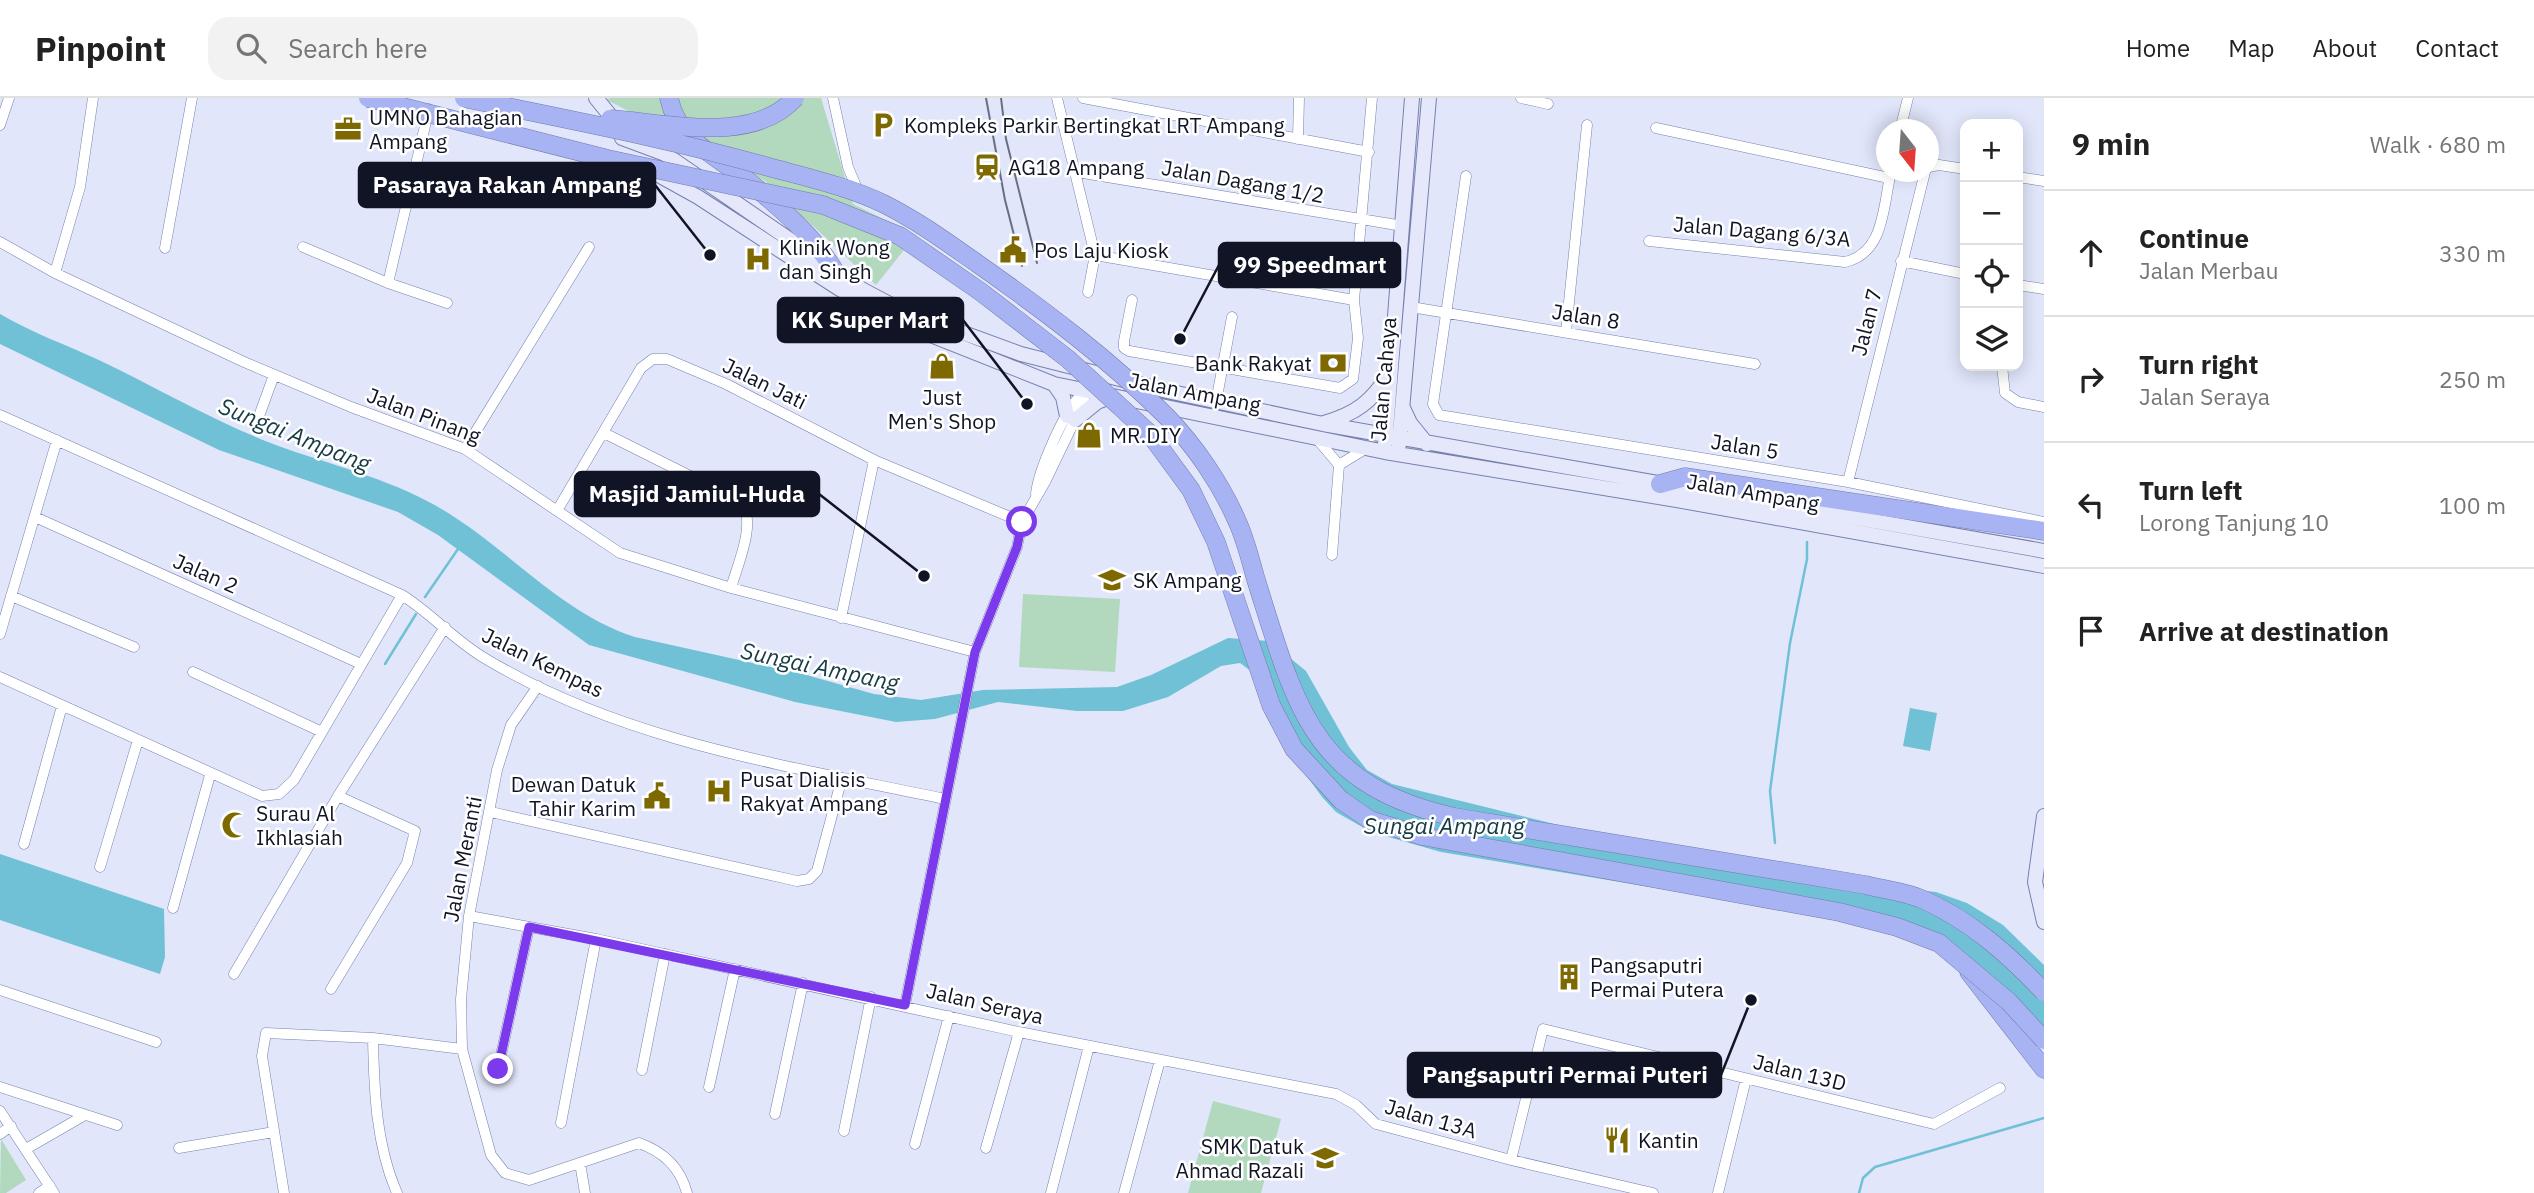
<!DOCTYPE html>
<html lang="en">
<head>
<meta charset="utf-8">
<style>
  :root { --surface:#fff; --page:#f2f2f2; --text:#222; --muted:#767676; --line:#e0e0e0 }
  body { margin:0; font-family:"IBM Plex Sans",sans-serif; background:var(--page); color:var(--text) }
  .controls { position:absolute; right:21px; top:21px; display:grid; overflow:hidden; border-radius:14px; box-shadow:0 4px 18px #0003 }
  .controls button { width:63px; height:63px; display:grid; place-items:center; padding:0; border:0; border-bottom:2px solid var(--line); background:var(--surface); color:var(--text); font:35px sans-serif }
  .compass { position:absolute; left:1876px; top:21px; width:63px; height:63px; border-radius:50%; background:var(--surface); box-shadow:0 4px 18px #0003; rotate:163deg }
  .stop { position:absolute; width:21px; height:21px; margin:-16px; border:5px solid #7c3aed; border-radius:50%; background:#fff }
  .stop.end { background:#7c3aed; border-color:#fff; box-shadow:0 2px 7px #0008 }
  .list { margin:0; padding:0; list-style:none }
  h2 { display:flex; justify-content:space-between; align-items:center; height:91px; margin:0; padding:0 28px; font-size:30px }
  h2 small { font-size:23px; font-weight:400; color:var(--muted) }
  .list li { display:grid; grid-template-columns:46px 1fr auto; gap:21px; align-items:center; box-sizing:border-box; height:126px; padding:0 28px; border-top:2px solid var(--line) }
  .list b { display:block; font-size:26px; white-space:nowrap }
  .list p { margin:0; font-size:23px; white-space:nowrap; color:var(--muted) }
  .list em { font-size:23px; font-style:normal; color:var(--muted) }
  .icon { flex:none; width:38px; height:38px; fill:none; stroke:currentColor; stroke-width:2; stroke-linecap:round; stroke-linejoin:round }
  .map { position:relative; flex:none; width:2044px; height:1095px; overflow:hidden }
  header { display:flex; align-items:center; gap:42px; box-sizing:border-box; height:98px; padding:0 35px; background:var(--surface); border-bottom:2px solid var(--line) }
  header strong { font-size:33px }
  nav { display:flex; gap:38px; margin-inline-start:auto; font-size:24px }
  .search { width:490px; height:63px; background:var(--page); display:flex; align-items:center; gap:18px; box-sizing:border-box; padding:0 24px; border-radius:21px; color:var(--muted); font-size:26px }
  main { display:flex }
  aside { flex:1; background:var(--surface) }
  .map>svg:first-child { display:block }
  .green { fill:#b2d8be }
  .water { fill:#70c1d5 }
  .lines { fill:none; stroke-linecap:round; stroke-linejoin:round }
  .stream { stroke:#70c1d5; stroke-width:2.5 }
  .street-casing { stroke:#7780ae; stroke-width:11 }
  .secondary-casing { stroke:#7780ae; stroke-width:16 }
  .highway-casing { stroke:#727baa; stroke-width:19 }
  .street { stroke:#fff; stroke-width:10 }
  .secondary { stroke:#e5e8fb; stroke-width:14 }
  .highway { stroke:#a7b3f2; stroke-width:18 }
  .tram { stroke:#6a6e81; stroke-width:2 }
  .highway-bridge-casing { stroke:#727baa; stroke-width:19; stroke-linecap:butt }
  .highway-bridge { stroke:#a7b3f2; stroke-width:18 }
  .route { stroke:#7c3aed; stroke-width:9 }
  .labels { text-anchor:middle; dominant-baseline:central; stroke-width:5; stroke-linejoin:round; paint-order:stroke }
  .poi-label { font-size:21px; fill:#111425; stroke:#fff; text-anchor:start }
  .street-label { font-size:21px; fill:#111425; stroke:#fff }
  .water-label { font-size:23px; font-style:italic; fill:#153b44; stroke:#fff }
  .leader { fill:none; stroke:#111425; stroke-width:2.5 }
  .callout-dot { fill:#111425; stroke:#fff; stroke-width:2.5 }
  .callout { fill:#111425; stroke:#111425; stroke-width:2.5 }
  .callout-label { font-size:23px; text-anchor:middle; font-weight:bold; fill:#fff }
</style>
</head>
<body>
<header>
<strong>Pinpoint</strong>
<div class="search"><svg class="icon" aria-label="search" viewBox="0 0 24 24"><circle cx="10" cy="10" r="6"/><path d="M15 15l6 6"/></svg>Search here</div>
<nav><a>Home</a><a>Map</a><a>About</a><a>Contact</a></nav>
</header>
<main>
<div class="map">
<svg width="2044" height="1095" viewBox="0 0 2044 1095">
  <rect width="100%" height="100%" fill="#e1e6fb"/>
  <!-- green -->
  <path class="green" d="M610,0H821L853,106L916,137L876,187L765,83L607,2Z
    M1023,496L1120,501L1115,574L1019,569Z
    M1213,1003L1281,1021L1261,1095H1188Z
    M1,1041L26,1082L6,1095H0Z"/>
  <!-- water -->
  <path class="water" d="M0,216C32,235 67,247 101,263C157,290 210,321 268,344C320,364 378,377 427,403C501,441 555,513 635,539L803,576L874,596L921,602L983,592L1117,589L1151,577L1228,540L1269,543L1306,573L1349,649L1367,672L1392,686L1749,774L1936,794L1967,805L2003,827L2044,867V936L1939,846L1853,823L1441,754L1371,734L1336,714L1322,699L1299,667L1252,574L1240,565L1221,568L1168,599L1123,613H1077L998,604L935,621L896,624L795,604L589,547L438,437L398,414L219,352L0,246Z
    M1910,610L1937,615L1930,653L1903,648Z
    M0,756L164,811L165,859L160,876L0,822Z"/>
  <g class="lines">
    <!-- stream -->
    <path class="stream" d="M425,499L458,451
      M385,566L416,516
      M1775,745L1770,693L1790,545L1807,461V444
      M1859,1095L1863,1080L1875,1069L2044,1020"/>
    <!-- street casing -->
    <g class="street-casing">
      <path id="street" d="M833,0L848,69L858,93
        M1057,0L1095,157L1088,194
        M1083,0L1369,54
        M1521,0L1548,6
        M0,27L9,0
        M1656,30L1889,80
        M1900,32L1908,0
        M1298,41L1299,0
        M1928,69L1939,67L1965,71
        M1077,74L1403,128
        M1466,78L1433,306L1439,317L1848,384L2044,424
        M2018,79L2044,83
        M1649,143L1845,164C1885,155 1883,107 1891,74
        M0,144L55,175L244,264L351,309L465,351L620,455L731,490L975,554
        M303,149L388,185L447,205
        M165,150L192,0
        M1095,157L1354,202
        M1901,163L1965,176
        M55,175L80,89L93,0
        M388,185L429,11
        M2018,187L2044,191
        M1132,202L1124,243V250L1129,253L1340,290L1353,281L1358,240L1354,202L1372,0
        M1411,209L1755,266
        M1566,234L1587,27
        M2002,268L2005,295L2018,304L2044,309
        M1216,304L1232,219
        M0,317L402,497C432,516 455,543 486,561C625,644 789,668 945,701
        M255,329L274,277
        M604,335L742,404C756,427 738,465 731,490
        M1317,341L1339,367
        M465,351L589,149
        M1848,384L1925,74
        M1036,396C1038,374 1066,306 1085,294
        M558,411L641,270L653,261H667L726,286L874,362L1022,424
        M35,419L361,566
        M1332,457L1339,367L1365,351
        M11,498L134,549
        M841,520L874,362
        M0,536L57,342
        M193,574L322,634
        M0,579L262,698L279,696L294,682L402,497
        M538,588L511,627L497,672L469,818L461,901L462,951L491,1057L505,1075L529,1082L639,1045C664,1054 680,1069 687,1095
        M491,714L797,783L809,781L817,773L842,680
        M24,746L62,608
        M100,769L138,642
        M173,810L210,677
        M469,818L596,841L1019,934L1336,996L1356,1007L1376,1026L1511,1062L1653,1095
        M234,876L338,698L445,529
        M331,891L407,765L415,733L338,698
        M0,892L156,944
        M905,907L975,554L1017,449L1022,424L1045,384L1084,303L1085,294
        M373,940C374,992 376,1047 397,1095
        M498,971L529,829
        M642,972L665,856
        M0,989L117,1027
        M709,989L735,871
        M0,1013L54,1095
        M775,1016L803,885
        M561,1025L596,841
        M844,1033L871,899
        M0,1036L11,1028
        M915,1046L949,918
        M179,1050L274,1034
        M986,1050L1019,934
        M26,1051L85,1017
        M1511,1062L1543,931L1934,1026L2000,990
        M580,1065L585,1095
        M39,1095L50,1088
        M284,1095L262,958L266,935L373,940L462,951
        M1051,1095L1089,948
        M1124,1095L1160,962
        M1718,1095L1746,981"/>
    </g>
    <!-- secondary casing -->
    <g class="secondary-casing">
      <path id="secondary" d="M596,0L617,26
        M622,40L665,56L863,192L901,212L1021,256L1167,293L1323,326L2044,453
        M653,74L698,99L838,190L898,224L1054,286L1385,354L1671,401L2044,468
        M1054,286L1063,299L1067,318
        M1403,310L1410,325L1427,346
        M1075,322L1097,304L1110,299
        M1324,325C1355,316 1372,304 1389,276
        M1385,346L1412,0
        M1399,347L1429,0
        M2044,718L2035,784L2044,824"/>
    </g>
    <!-- highway casing -->
    <g class="highway-casing">
      <path id="highway" d="M669,0C678,44 717,57 748,83C778,108 814,138 834,172
        M1660,386L1685,379L2044,433
        M1969,874L2044,971"/>
    </g>
    <!-- street -->
    <use href="#street" class="street"/>
    <!-- secondary -->
    <use href="#secondary" class="secondary"/>
    <!-- highway -->
    <use href="#highway" class="highway"/>
    <!-- tram -->
    <path class="tram" d="M986,0L1005,102L1022,168
      M1001,0L1006,41L1037,165"/>
    <!-- highway-bridge casing -->
    <g class="highway-bridge-casing">
      <path id="highway-bridge" d="M368,0L608,61L823,107L900,138L981,194L1068,261L1150,336L1191,392L1216,444L1271,607L1294,651L1341,702L1370,722L1422,738L1839,814L1897,829L1939,845L2009,904L2044,942
        M464,0C565,21 666,40 765,68C805,79 847,88 884,106C918,123 948,145 978,166C1045,213 1110,262 1167,319C1195,348 1221,386 1237,423C1246,442 1251,465 1257,485C1296,609 1312,687 1454,719L1866,787C1885,792 1907,794 1924,802C1971,823 2009,857 2044,894
        M610,21C668,25 753,47 795,0"/>
    </g>
    <!-- highway-bridge -->
    <use href="#highway-bridge" class="highway-bridge"/>
  </g>
  <g class="lines">
    <!-- route -->
    <path class="route" d="M498,971L529,829L905,907L975,554L1017,449L1022,424"/>
  </g>
  <!-- icons -->
  <defs>
    <g id="parking-bare" transform="scale(2.1)"><path d="M-3.5-5.5H1a3.5 3.5 0 0 1 0 7H-1V5.5H-3.5ZM-1-3.4V-.6H.8a1.4 1.4 0 0 0 0-2.8Z" fill="#7d6900" stroke="#fff" stroke-width="2.5" paint-order="stroke"/></g>
    <g id="office-bare" transform="scale(2.1)"><path d="M-6-3h4V-5.5h4V-3h4V5H-6ZM-1-4.5V-3h2v-1.5ZM-6 0V1H6V0Z" fill="#7d6900" stroke="#fff" stroke-width="2.5" paint-order="stroke"/></g>
    <g id="station-bare" transform="scale(2.1)"><path d="M-3-6H3Q5-6 5-4V2Q5 4 3 4L4.5 6H3L1.5 4h-3L-3 6H-4.5L-3 4Q-5 4-5 2V-4Q-5-6-3-6ZM-3.5-4v3h7v-3ZM-3.5 1v1.5H-2V1ZM2 1v1.5H3.5V1Z" fill="#7d6900" stroke="#fff" stroke-width="2.5" paint-order="stroke"/></g>
    <g id="civic-bare" transform="scale(2.1)"><path d="M-.6-6.5H3V-4.5H.6V-3L4-1V1h2V6H-6V1h2V-1L-.6-3ZM-1.2 2.5V6h2.4V2.5Z" fill="#7d6900" stroke="#fff" stroke-width="2.5" paint-order="stroke"/></g>
    <g id="hospital-bare" transform="scale(2.1)"><path d="M-5-5h3v3.5h4V-5h3V5h-3V1.5h-4V5h-3Z" fill="#7d6900" stroke="#fff" stroke-width="2.5" paint-order="stroke"/></g>
    <g id="bank-bare" transform="scale(2.1)"><path d="M-6-4H6V4H-6ZM0-2.3a2.3 2.3 0 1 0 0 4.6a2.3 2.3 0 1 0 0-4.6Z" fill="#7d6900" stroke="#fff" stroke-width="2.5" paint-order="stroke"/></g>
    <g id="shop-bare" transform="scale(2.1)"><path d="M-5-2.5h2.3a2.7 3.5 0 0 1 5.4 0H5L5.5 6h-11ZM-1.5-2.5h3a1.5 2.3 0 0 0-3 0Z" fill="#7d6900" stroke="#fff" stroke-width="2.5" paint-order="stroke"/></g>
    <g id="school-bare" transform="scale(2.1)"><path d="M0-5L7-2L0 1L-7-2ZM-4 1L0 2.5L4 1V4Q0 6-4 4Z" fill="#7d6900" stroke="#fff" stroke-width="2.5" paint-order="stroke"/></g>
    <g id="mosque-bare" transform="scale(2.1)"><path d="M3.5-4.9A6 6 0 1 0 3.5 4.9A5 5 0 1 1 3.5-4.9Z" fill="#7d6900" stroke="#fff" stroke-width="2.5" paint-order="stroke"/></g>
    <g id="building-bare" transform="scale(2.1)"><path d="M-4-6H4V6H1V3H-1V6H-4ZM-2.5-4.3h1.7v1.8h-1.7ZM.8-4.3h1.7v1.8H.8ZM-2.5-1h1.7V.8h-1.7ZM.8-1h1.7V.8H.8Z" fill="#7d6900" stroke="#fff" stroke-width="2.5" paint-order="stroke"/></g>
    <g id="restaurant-bare" transform="scale(2.1)"><path d="M-5-6h1v4h1v-4h1v4h1v-4h1v5L-1.5 .5V6h-2V.5L-5-1ZM5-6V6H3V1.5H1.5Q1.5-4 5-6Z" fill="#7d6900" stroke="#fff" stroke-width="2.5" paint-order="stroke"/></g>
  </defs>
  <g fill-rule="evenodd">
    <use href="#parking-bare" x="883" y="27"/>
    <use href="#office-bare" x="348" y="31"/>
    <use href="#station-bare" x="987" y="69"/>
    <use href="#civic-bare" x="1013" y="152"/>
    <use href="#hospital-bare" x="758" y="161"/>
    <use href="#bank-bare" x="1333" y="265"/>
    <use href="#shop-bare" x="942" y="268"/>
    <use href="#shop-bare" x="1089" y="337"/>
    <use href="#school-bare" x="1112" y="482"/>
    <use href="#hospital-bare" x="719" y="693"/>
    <use href="#civic-bare" x="657" y="698"/>
    <use href="#mosque-bare" x="235" y="727"/>
    <use href="#building-bare" x="1569" y="879"/>
    <use href="#restaurant-bare" x="1617" y="1042"/>
    <use href="#school-bare" x="1325" y="1060"/>
  </g>
  <g class="labels">
    <!-- poi labels -->
    <g class="poi-label">
      <text x="369" y="19">UMNO Bahagian<tspan x="369" dy="24">Ampang</tspan></text>
      <text x="904" y="27">Kompleks Parkir Bertingkat LRT Ampang</text>
      <text x="1008" y="69">AG18 Ampang</text>
      <text x="779" y="149">Klinik Wong<tspan x="779" dy="24">dan Singh</tspan></text>
      <text x="1034" y="152">Pos Laju Kiosk</text>
      <text x="1312" y="265" text-anchor="end">Bank Rakyat</text>
      <text x="942" y="299" text-anchor="middle">Just<tspan x="942" dy="24">Men's Shop</tspan></text>
      <text x="1110" y="337">MR.DIY</text>
      <text x="1133" y="482">SK Ampang</text>
      <text x="740" y="681">Pusat Dialisis<tspan x="740" dy="24">Rakyat Ampang</tspan></text>
      <text x="636" y="686" text-anchor="end">Dewan Datuk<tspan x="636" dy="24">Tahir Karim</tspan></text>
      <text x="256" y="715">Surau Al<tspan x="256" dy="24">Ikhlasiah</tspan></text>
      <text x="1590" y="867">Pangsaputri<tspan x="1590" dy="24">Permai Putera</tspan></text>
      <text x="1638" y="1042">Kantin</text>
      <text x="1304" y="1048" text-anchor="end">SMK Datuk<tspan x="1304" dy="24">Ahmad Razali</tspan></text>
    </g>
    <!-- street labels -->
    <g class="street-label">
      <text transform="translate(1243 83) rotate(10)">Jalan Dagang 1/2</text>
      <text transform="translate(1762 133) rotate(5)">Jalan Dagang 6/3A</text>
      <text transform="translate(1586 218) rotate(9)">Jalan 8</text>
      <text transform="translate(1866 224) rotate(-76)">Jalan 7</text>
      <text transform="translate(1383 281) rotate(-85)">Jalan Cahaya</text>
      <text transform="translate(765 285) rotate(26)">Jalan Jati</text>
      <text transform="translate(1195 294) rotate(11)">Jalan Ampang</text>
      <text transform="translate(424 317) rotate(21)">Jalan Pinang</text>
      <text transform="translate(1745 348) rotate(9)">Jalan 5</text>
      <text transform="translate(1753 394) rotate(10)">Jalan Ampang</text>
      <text transform="translate(206 475) rotate(24)">Jalan 2</text>
      <text transform="translate(543 564) rotate(26)">Jalan Kempas</text>
      <text transform="translate(462 761) rotate(-79)">Jalan Meranti</text>
      <text transform="translate(985 905) rotate(13)">Jalan Seraya</text>
      <text transform="translate(1800 974) rotate(14)">Jalan 13D</text>
      <text transform="translate(1431 1020) rotate(16)">Jalan 13A</text>
    </g>
    <!-- water labels -->
    <g class="water-label">
      <text transform="translate(295 336) rotate(22)">Sungai Ampang</text>
      <text transform="translate(820 568) rotate(12)">Sungai Ampang</text>
      <text x="1444" y="727">Sungai Ampang</text>
    </g>
  </g>
  <!-- callouts -->
  <path class="leader" d="M710 157L655 87M1180 241L1219 167M1027 306L963 222M924 478L819 396M1751 902L1721 977"/>
  <g class="callout-dot">
    <circle cx="710" cy="157" r="7"/>
    <circle cx="1180" cy="241" r="7"/>
    <circle cx="1027" cy="306" r="7"/>
    <circle cx="924" cy="478" r="7"/>
    <circle cx="1751" cy="902" r="7"/>
  </g>
  <g class="callout">
    <rect x="359" y="65" width="296" height="44" rx="7"/>
    <rect x="1219" y="145" width="181" height="44" rx="7"/>
    <rect x="778" y="200" width="185" height="44" rx="7"/>
    <rect x="575" y="374" width="244" height="44" rx="7"/>
    <rect x="1408" y="955" width="313" height="44" rx="7"/>
  </g>
  <g class="callout-label">
    <text x="507" y="95">Pasaraya Rakan Ampang</text>
    <text x="1310" y="175">99 Speedmart</text>
    <text x="870" y="230">KK Super Mart</text>
    <text x="697" y="404">Masjid Jamiul-Huda</text>
    <text x="1565" y="985">Pangsaputri Permai Puteri</text>
  </g>
</svg>
<div class="controls">
<button>+</button>
<button>−</button>
<button><svg class="icon" aria-label="locate" viewBox="0 0 24 24"><circle cx="12" cy="12" r="6"/><path d="M12 2v4M12 18v4M2 12h4M18 12h4"/></svg></button>
<button><svg class="icon" aria-label="layers" viewBox="0 0 24 24"><path d="M12 4l9 5-9 5-9-5zM3 14l9 5 9-5"/></svg></button>
</div>
<svg class="compass" viewBox="-18 -18 36 36"><path d="M0-13l5 13h-10z" fill="#e53935"/><path d="M0 13l5-13h-10z" fill="#767676"/></svg>
<div class="stop" style="left:1022px;top:424px"></div>
<div class="stop end" style="left:498px;top:971px"></div>
</div>
<aside>
<h2>9 min<small>Walk · 680 m</small></h2>
<ul class="list">
<li><svg class="icon" aria-label="ahead" viewBox="0 0 24 24"><path d="M12 20V5M6 11l6-6 6 6"/></svg><div><b>Continue</b><p>Jalan Merbau</p></div><em>330 m</em></li>
<li><svg class="icon" aria-label="right" viewBox="0 0 24 24"><path d="M7 20v-9h11M14 6l5 5-5 5"/></svg><div><b>Turn right</b><p>Jalan Seraya</p></div><em>250 m</em></li>
<li><svg class="icon" aria-label="left" viewBox="0 0 24 24"><path d="M17 20v-9H6M10 6l-5 5 5 5"/></svg><div><b>Turn left</b><p>Lorong Tanjung 10</p></div><em>100 m</em></li>
<li><svg class="icon" aria-label="arrive" viewBox="0 0 24 24"><path d="M6 21V4h12l-3 4 3 4H6"/></svg><div><b>Arrive at destination</b></div></li>
</ul>
</aside>
</main>
</body>
</html>
